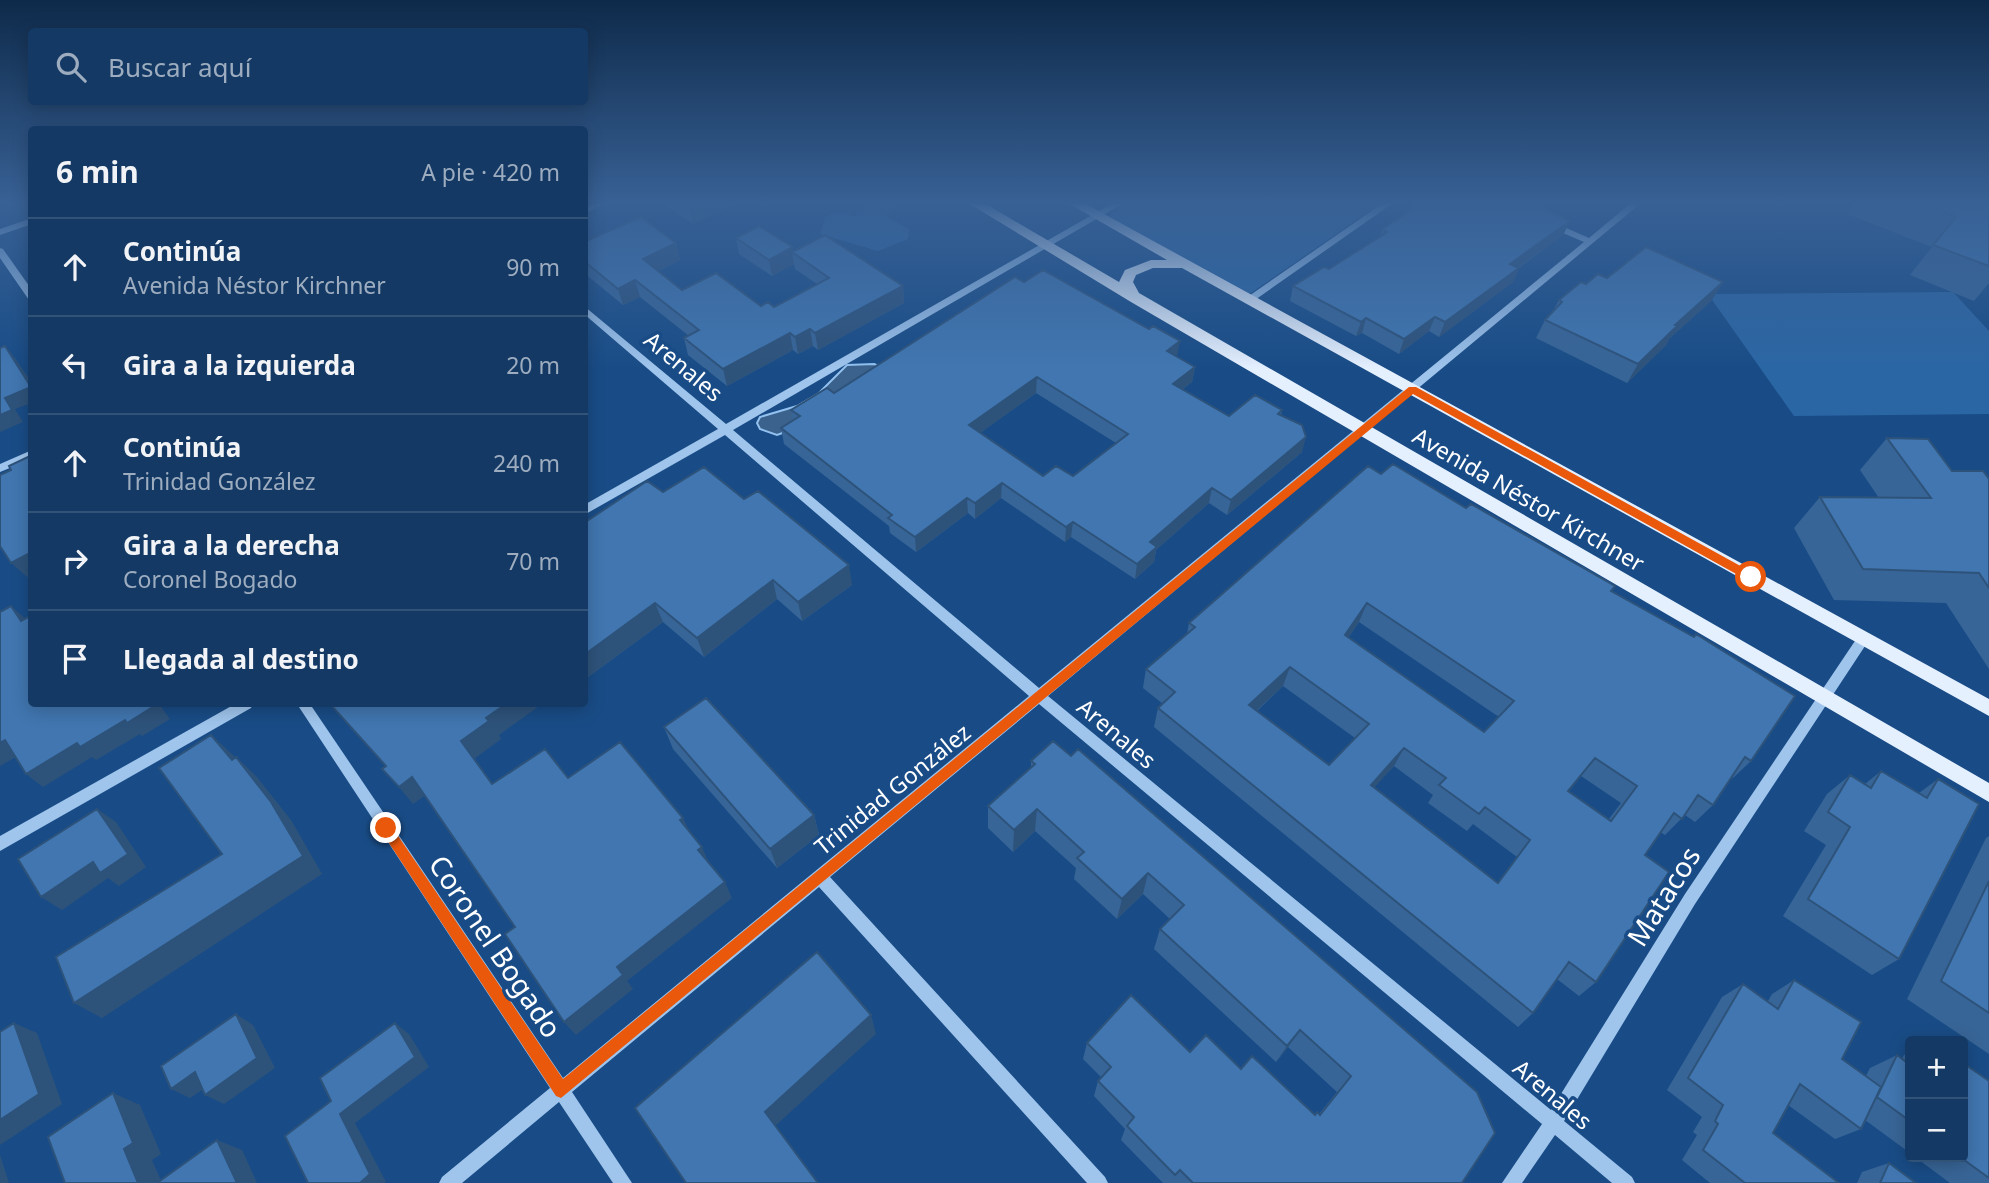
<!DOCTYPE html>
<html lang="es">
<head>
<meta charset="utf-8">
<style>
  :root { --surface:#133964; --page:#1c406a; --text:#f1f3f6; --muted:#9dacbf; --line:#325378 }
  body { margin:0; font-family:"Noto Sans",sans-serif; background:var(--page); color:var(--text) }
  .controls { position:absolute; right:21px; bottom:21px; display:grid; overflow:hidden; border-radius:7px; box-shadow:0 4px 18px #0003 }
  .controls button { width:63px; height:63px; display:grid; place-items:center; padding:0; border:0; border-bottom:2px solid var(--line); background:var(--surface); color:var(--text); font:35px sans-serif }
  .stop { position:absolute; width:21px; height:21px; margin:-16px; border:5px solid #ea580c; border-radius:50%; background:#fff }
  .stop.end { background:#ea580c; border-color:#fff; box-shadow:0 2px 7px #0008 }
  .list { margin:0; padding:0; list-style:none }
  h2 { display:flex; justify-content:space-between; align-items:center; height:91px; margin:0; padding:0 28px; font-size:30px }
  h2 small { font-size:23px; font-weight:400; color:var(--muted) }
  .list li { display:grid; grid-template-columns:46px 1fr auto; gap:21px; align-items:center; box-sizing:border-box; height:98px; padding:0 28px; border-top:2px solid var(--line) }
  .list b { display:block; font-size:26px; white-space:nowrap }
  .list p { margin:0; font-size:23px; white-space:nowrap; color:var(--muted) }
  .list em { font-size:23px; font-style:normal; color:var(--muted) }
  .icon { flex:none; width:38px; height:38px; fill:none; stroke:currentColor; stroke-width:2; stroke-linecap:round; stroke-linejoin:round }
  .map { position:relative; flex:none; width:1989px; height:1183px; overflow:hidden }
  .search { position:absolute; background:var(--surface); box-shadow:0 4px 18px #0003; left:28px; top:28px; width:560px; height:77px; display:flex; align-items:center; gap:18px; box-sizing:border-box; padding:0 24px; border-radius:7px; color:var(--muted); font-size:26px }
  .panel { position:absolute; background:var(--surface); box-shadow:0 4px 18px #0003; left:28px; top:126px; width:560px; height:581px; border-radius:7px }
  .map>svg:first-child { display:block }
  .green { fill:#2b66a4 }
  .water { fill:#3b628c; stroke:#92c0ef; stroke-width:2 }
  .lines { fill:none; stroke-linecap:round; stroke-linejoin:round }
  .minor { fill:#9fc5ed; fill-rule:evenodd }
  .major { fill:#e5f0ff; fill-rule:evenodd }
  .wall { fill:#386597; fill-rule:evenodd }
  .shaded-wall { fill:#2e537b }
  .building { fill:#4176b0; stroke:#2e537b; stroke-width:2; fill-rule:evenodd }
  .route { fill:#ea580c }
  .labels { text-anchor:middle; dominant-baseline:central; stroke-width:7; stroke-linejoin:round; paint-order:stroke }
  .street-label { font-size:23px; fill:#fff; stroke:#194c86 }
  .near-street-label { font-size:28px; fill:#fff; stroke:#194c86 }
</style>
</head>
<body>
<div class="map">
<svg width="1989" height="1183" viewBox="0 0 1989 1183">
  <rect width="100%" height="100%" fill="#194c86"/>
  <!-- green -->
  <path class="green" d="M867,203H890L893,207L886,216L909,229L908,239L878,251L820,234L826,216L841,212L855,216Z
    M1130,203H1381L1248,295L1106,217Z
    M1953,292L1989,331V414L1794,416L1708,294Z"/>
  <!-- water -->
  <path class="water" d="M874,364L883,368L788,431L777,435L760,429L757,423L760,417L797,406L819,393L847,365Z"/>
  <g class="lines">
    <!-- minor -->
    <path class="minor" d="M594,203H606L584,214V208Z
      M1113,203H1124L733,430L1039,688L1584,242L1549,227V223H1555L1589,238L1631,203H1641L1048,696L1551,1110L1685,894L1859,635H1867L1869,639L1867,643L1695,904L1564,1121L1632,1177L1635,1183H1612L1555,1135L1522,1183H1502L1542,1124L1039,704L830,877L1105,1177L1108,1183H1087L819,887L572,1092L632,1183H613L559,1102L462,1183H439L442,1177L550,1088L297,704H310L563,1078L1029,696L725,435L584,515V505L718,429L584,314V306L726,424Z
      M1383,203H1393L1252,302H1246V298Z
      M32,218V224L0,235V229Z
      M0,248L3,249L32,290V301L29,300L0,258Z
      M32,450V459L0,472V464Z
      M235,704H253L251,708L0,851V836Z"/>
    <!-- major -->
    <path class="major" d="M968,203H984L1119,282L1125,270L1151,260H1167L1068,203H1084L1989,699V716L1182,268H1153L1136,275L1133,282L1139,293L1989,783V802L1131,302Z"/>
  </g>
  <!-- wall -->
  <path class="wall" d="M662,203H736L693,224Z
    M1414,203H1532L1570,221L1563,235L1519,268L1513,282L1439,337L1429,331L1399,354L1362,333L1356,336L1290,301L1293,286L1329,269L1380,236L1382,229L1412,211Z
    M1855,203H1989V283L1974,301L1910,275L1932,247L1847,214Z
    M736,238L793,247V252L903,286L904,303L818,350L813,346L798,354L793,350L727,386L688,355L684,338L689,336L640,297L623,305L584,273V242L676,243L680,260L658,271L682,290L761,306L774,307L817,284L795,269L794,264L772,276L739,254Z
    M1607,278L1723,282L1712,300L1670,338L1666,345L1627,383L1536,338L1545,320L1554,309L1559,300L1586,284Z
    M1024,282L1177,357L1195,367L1192,382L1183,389L1229,416L1282,410L1281,415L1302,452L1227,515L1209,503L1156,550L1154,562L1135,579L1071,537L1065,542L1001,498L975,519L968,513L916,552L890,533L889,526L784,444L781,428L793,420L791,410L834,393ZM1036,393L1116,443L1073,476H1043L980,433Z
    M1887,438L1952,471L1989,479V669L1946,603L1834,600L1794,528L1820,497L1879,498L1860,470Z
    M1381,474L1466,508L1615,586L1611,591L1751,761L1733,778L1732,777L1713,805L1695,822L1685,815L1665,835L1660,832L1645,855L1596,982L1579,996L1557,979L1533,1013L1518,1027L1154,727L1158,708L1163,704L1143,688L1146,669L1187,634L1189,623ZM1359,622L1499,717L1484,732L1348,638ZM1283,686L1355,738L1329,765L1257,711ZM1394,766L1433,795L1428,803L1467,831L1473,824L1517,857L1497,883L1374,787ZM1581,776L1621,803L1609,819L1568,791Z
    M663,492L744,499L852,585L802,621L777,599L704,657L663,622L584,680V523Z
    M664,727L814,815L819,835L777,868L673,749Z
    M1053,741L1462,1183H1163L1121,1140L1125,1129L1094,1096L1098,1081L1101,1077L1083,1059L1087,1043L1190,1052L1241,1069L1315,1115L1319,1114L1337,1092L1288,1047L1276,1062L1154,949L1160,929L1170,919L1143,894L1117,919L1074,879L1076,868L1035,831L1013,852L988,828V806L1031,768V761Z
    M1881,771L1919,793L1938,779L1899,959L1872,975L1783,916L1826,845L1804,831L1827,794L1850,775L1865,784Z
    M1989,836V1054L1907,999L1986,838Z
    M1794,980L1842,1059L1866,1076L1870,1068L1897,1055L1902,1059L1904,1055L1910,1052V1153L1865,1120L1861,1129L1835,1139L1788,1105L1773,1133L1839,1183H1710L1682,1160L1697,1135L1693,1132L1702,1117L1667,1090L1722,997L1743,984L1768,1001L1772,994Z
    M1989,1081V1183H1950L1915,1157H1963Z
    M1889,1163L1916,1183H1857L1862,1172Z"/>
  <!-- shaded-wall -->
  <path class="shaded-wall" d="M704,203H736L693,224L690,210Z
    M1570,221L1563,235L1504,278L1510,264Z
    M676,243L680,260L647,276L643,259Z
    M793,247L794,254L792,252L794,264L772,276L769,260Z
    M1519,268L1513,282L1439,337L1445,322Z
    M635,280L640,297L623,305L618,289Z
    M1723,282L1712,300L1670,338L1666,345L1627,383L1638,364L1675,325Z
    M903,286L904,303L818,350L815,333Z
    M1435,317L1429,331L1399,354L1404,339Z
    M1366,318L1362,333L1356,336L1361,322Z
    M810,329L813,346L798,354L795,337Z
    M790,333L793,350L727,386L723,369Z
    M1180,341L1177,357L1167,351Z
    M5,346L15,358L32,383V403L15,409L23,422L0,432V415L5,398Z
    M1195,367L1192,382L1170,399L1173,384Z
    M1037,377L1036,393L969,441V425Z
    M1306,437L1302,452L1227,515L1231,500Z
    M1002,483L1001,498L975,519V503Z
    M1212,488L1209,503L1156,550L1154,562L1135,579L1137,564L1150,542Z
    M967,498L968,513L916,552L915,537Z
    M1073,522L1071,537L1065,542L1066,527Z
    M28,554L32,557V574L27,577L11,563Z
    M849,565L852,585L802,621L798,602Z
    M773,580L777,599L704,657L697,638Z
    M655,603L663,622L584,680V655Z
    M1367,603L1359,622L1337,654L1345,635Z
    M11,606L27,620L21,621Z
    M1290,667L1283,686L1243,723L1249,705Z
    M154,704H159L170,719L142,736L140,734L96,760L92,757L43,787L26,774L77,743Z
    M506,704H542L499,735L501,739L474,759L461,741L486,718Z
    M211,735L232,754L252,779L232,760Z
    M5,740L23,753L0,766V743Z
    M1404,748L1394,766L1361,802L1371,785Z
    M236,757L256,776L291,820L322,874L102,1018L74,1003L303,856Z
    M412,777L427,794L413,804L399,787Z
    M97,809L116,822L146,867L119,886L108,878L62,910L41,897Z
    M1037,809L1035,831L1013,852L1014,830Z
    M814,815L819,835L777,868L770,849Z
    M683,818L691,834L680,820Z
    M702,847L709,863L705,866L698,850Z
    M1148,873L1143,894L1117,919L1122,899Z
    M725,882L732,898L627,981L617,967Z
    M623,975L633,989L576,1035L564,1022Z
    M236,1014L253,1025L275,1068L224,1104L205,1095Z
    M871,1015L876,1034L774,1127L765,1112Z
    M14,1023L37,1033L62,1104L0,1145V1120Z
    M395,1023L409,1034L429,1067L355,1123L386,1182L385,1183H360L340,1114Z
    M1300,1030L1288,1047L1276,1062L1287,1046Z
    M195,1072L214,1082L190,1098L171,1089Z
    M113,1093L140,1105L161,1154L152,1160L162,1183H138L124,1149Z
    M217,1140L242,1150L257,1183H237Z
    M0,1155L9,1183H0Z"/>
  <!-- building -->
  <path class="building" d="M680,203H704L690,210Z
    M1423,203H1532L1570,221L1510,264L1519,268L1445,322L1435,317L1404,339L1366,318L1361,322L1293,286L1324,267L1329,269L1387,232L1382,229Z
    M1921,203H1989V266L1933,245L1956,217Z
    M641,217L676,243L643,259L682,290L716,273L761,306L768,302L774,307L829,278L792,252L825,235L903,286L815,333L810,329L795,337L790,333L723,369L684,338L699,330L635,280L618,289L584,261V242Z
    M759,226L793,247L769,260L736,238Z
    M1646,247L1723,282L1675,325L1677,326L1638,364L1545,320L1562,302L1559,300L1581,282L1586,284L1598,274L1607,278Z
    M1043,270L1149,329L1153,326L1180,341L1167,351L1195,367L1173,384L1229,416L1255,395L1282,410L1278,414L1302,425L1306,437L1231,500L1212,488L1150,542L1157,547L1137,564L1073,522L1066,527L1002,483L975,503L967,498L915,537L888,518L892,515L781,428L800,416L791,410L827,388L834,393L1015,277L1024,282ZM1037,377L1128,434L1073,476L1056,466L1043,476L969,425Z
    M5,346L31,387L5,398L12,410L0,415V348Z
    M1887,438L1928,439L1952,471H1983L1989,479V588L1979,573L1863,569L1820,497L1931,498Z
    M32,455V558L28,554L11,563L0,546V475L11,470L9,466Z
    M1393,464L1466,508L1471,504L1615,586L1611,591L1694,637L1696,634L1795,696L1751,761L1745,757L1713,805L1698,795L1682,819L1674,813L1645,855L1669,872L1596,982L1569,962L1533,1013L1158,708L1175,692L1146,669L1195,627L1189,623L1368,466L1381,474ZM1367,603L1514,701L1484,732L1345,635ZM1290,667L1369,724L1329,765L1249,705ZM1404,748L1446,778L1439,785L1479,814L1485,807L1530,840L1498,883L1371,785ZM1595,758L1637,786L1611,821L1568,791Z
    M704,467L744,499L758,491L849,565L798,602L773,580L697,638L655,603L584,655V523L647,481L663,492Z
    M11,606L21,621L32,615V704H154L156,705L127,723L125,720L80,747L77,743L26,774L5,740L0,743V612Z
    M706,698L814,815L770,849L664,727Z
    M330,704H506L486,718L489,721L461,741L492,784L545,749L568,778L620,742L683,818L680,820L702,847L698,850L725,882L617,967L623,975L564,1022L505,934L515,927L412,777L399,787L382,769L386,766Z
    M211,735L232,760L236,757L271,802L303,856L74,1003L56,957L222,854L159,768Z
    M1053,741L1071,756L1078,749L1477,1092L1495,1133L1462,1183H1193L1180,1170L1175,1175L1127,1126L1134,1117L1098,1081L1111,1067L1087,1043L1131,995L1190,1052L1206,1035L1241,1069L1252,1056L1315,1115L1317,1112L1320,1115L1351,1076L1300,1030L1287,1046L1160,929L1184,905L1148,873L1122,899L1077,858L1084,852L1037,809L1014,830L988,806L1035,764L1031,761Z
    M1881,771L1927,798L1938,779L1979,804L1899,959L1808,899L1850,827L1828,812L1850,775L1871,788Z
    M97,809L128,854L100,873L93,862L41,897L18,859Z
    M1989,881V1013L1941,981Z
    M817,952L871,1015L765,1112L818,1183H686L635,1108Z
    M1794,980L1861,1022L1842,1059L1881,1087L1861,1129L1800,1084L1773,1133L1839,1183H1745L1703,1150L1718,1124L1715,1121L1723,1105L1688,1078L1743,984L1778,1009Z
    M236,1014L257,1058L205,1095L195,1072L171,1089L161,1066Z
    M14,1023L39,1094L0,1120V1032Z
    M395,1023L415,1057L340,1114L370,1174L360,1183H308L285,1136L331,1101L320,1078Z
    M1897,1055L1910,1065V1121L1877,1097Z
    M1963,1063L1989,1081V1178L1960,1157H1963Z
    M113,1093L133,1143L124,1149L138,1183H65L48,1137Z
    M217,1140L237,1183H157Z
    M1889,1163L1916,1183H1880Z"/>
  <!-- sky -->
  <linearGradient id="sky" x2="0" y2="1"><stop stop-color="#0e2a4a"/><stop offset="0.55" stop-color="#386195"/><stop offset="1" stop-color="#386195" stop-opacity="0"/></linearGradient>
  <rect width="1989" height="369" fill="url(#sky)"/>
  <!-- route -->
  <path class="route" d="M1409,387H1416L1755,574V580H1747L1413,394L561,1098L556,1096L379,828L386,822L390,824L563,1079Z"/>
  <g class="labels">
    <!-- street labels -->
    <g class="street-label">
      <text transform="translate(684 366) rotate(40)">Arenales</text>
      <text transform="translate(1529 499) rotate(30)">Avenida Néstor Kirchner</text>
      <text transform="translate(1117 733) rotate(40)">Arenales</text>
      <text transform="translate(892 789) rotate(-39)">Trinidad González</text>
      <text transform="translate(1553 1094) rotate(40)">Arenales</text>
    </g>
    <!-- near-street labels -->
    <g class="near-street-label">
      <text transform="translate(1663 896) rotate(-58)">Matacos</text>
      <text transform="translate(496 946) rotate(56)">Coronel Bogado</text>
    </g>
  </g>
</svg>
<div class="controls">
<button>+</button>
<button>−</button>
</div>
<div class="stop" style="left:1751px;top:577px"></div>
<div class="stop end" style="left:386px;top:828px"></div>
<div class="search"><svg class="icon" aria-label="search" viewBox="0 0 24 24"><circle cx="10" cy="10" r="6"/><path d="M15 15l6 6"/></svg>Buscar aquí</div>
<section class="panel">
<h2>6 min<small>A pie · 420 m</small></h2>
<ul class="list">
<li><svg class="icon" aria-label="ahead" viewBox="0 0 24 24"><path d="M12 20V5M6 11l6-6 6 6"/></svg><div><b>Continúa</b><p>Avenida Néstor Kirchner</p></div><em>90 m</em></li>
<li><svg class="icon" aria-label="left" viewBox="0 0 24 24"><path d="M17 20v-9H6M10 6l-5 5 5 5"/></svg><div><b>Gira a la izquierda</b></div><em>20 m</em></li>
<li><svg class="icon" aria-label="ahead" viewBox="0 0 24 24"><path d="M12 20V5M6 11l6-6 6 6"/></svg><div><b>Continúa</b><p>Trinidad González</p></div><em>240 m</em></li>
<li><svg class="icon" aria-label="right" viewBox="0 0 24 24"><path d="M7 20v-9h11M14 6l5 5-5 5"/></svg><div><b>Gira a la derecha</b><p>Coronel Bogado</p></div><em>70 m</em></li>
<li><svg class="icon" aria-label="arrive" viewBox="0 0 24 24"><path d="M6 21V4h12l-3 4 3 4H6"/></svg><div><b>Llegada al destino</b></div></li>
</ul>
</section>
</div>
</body>
</html>
